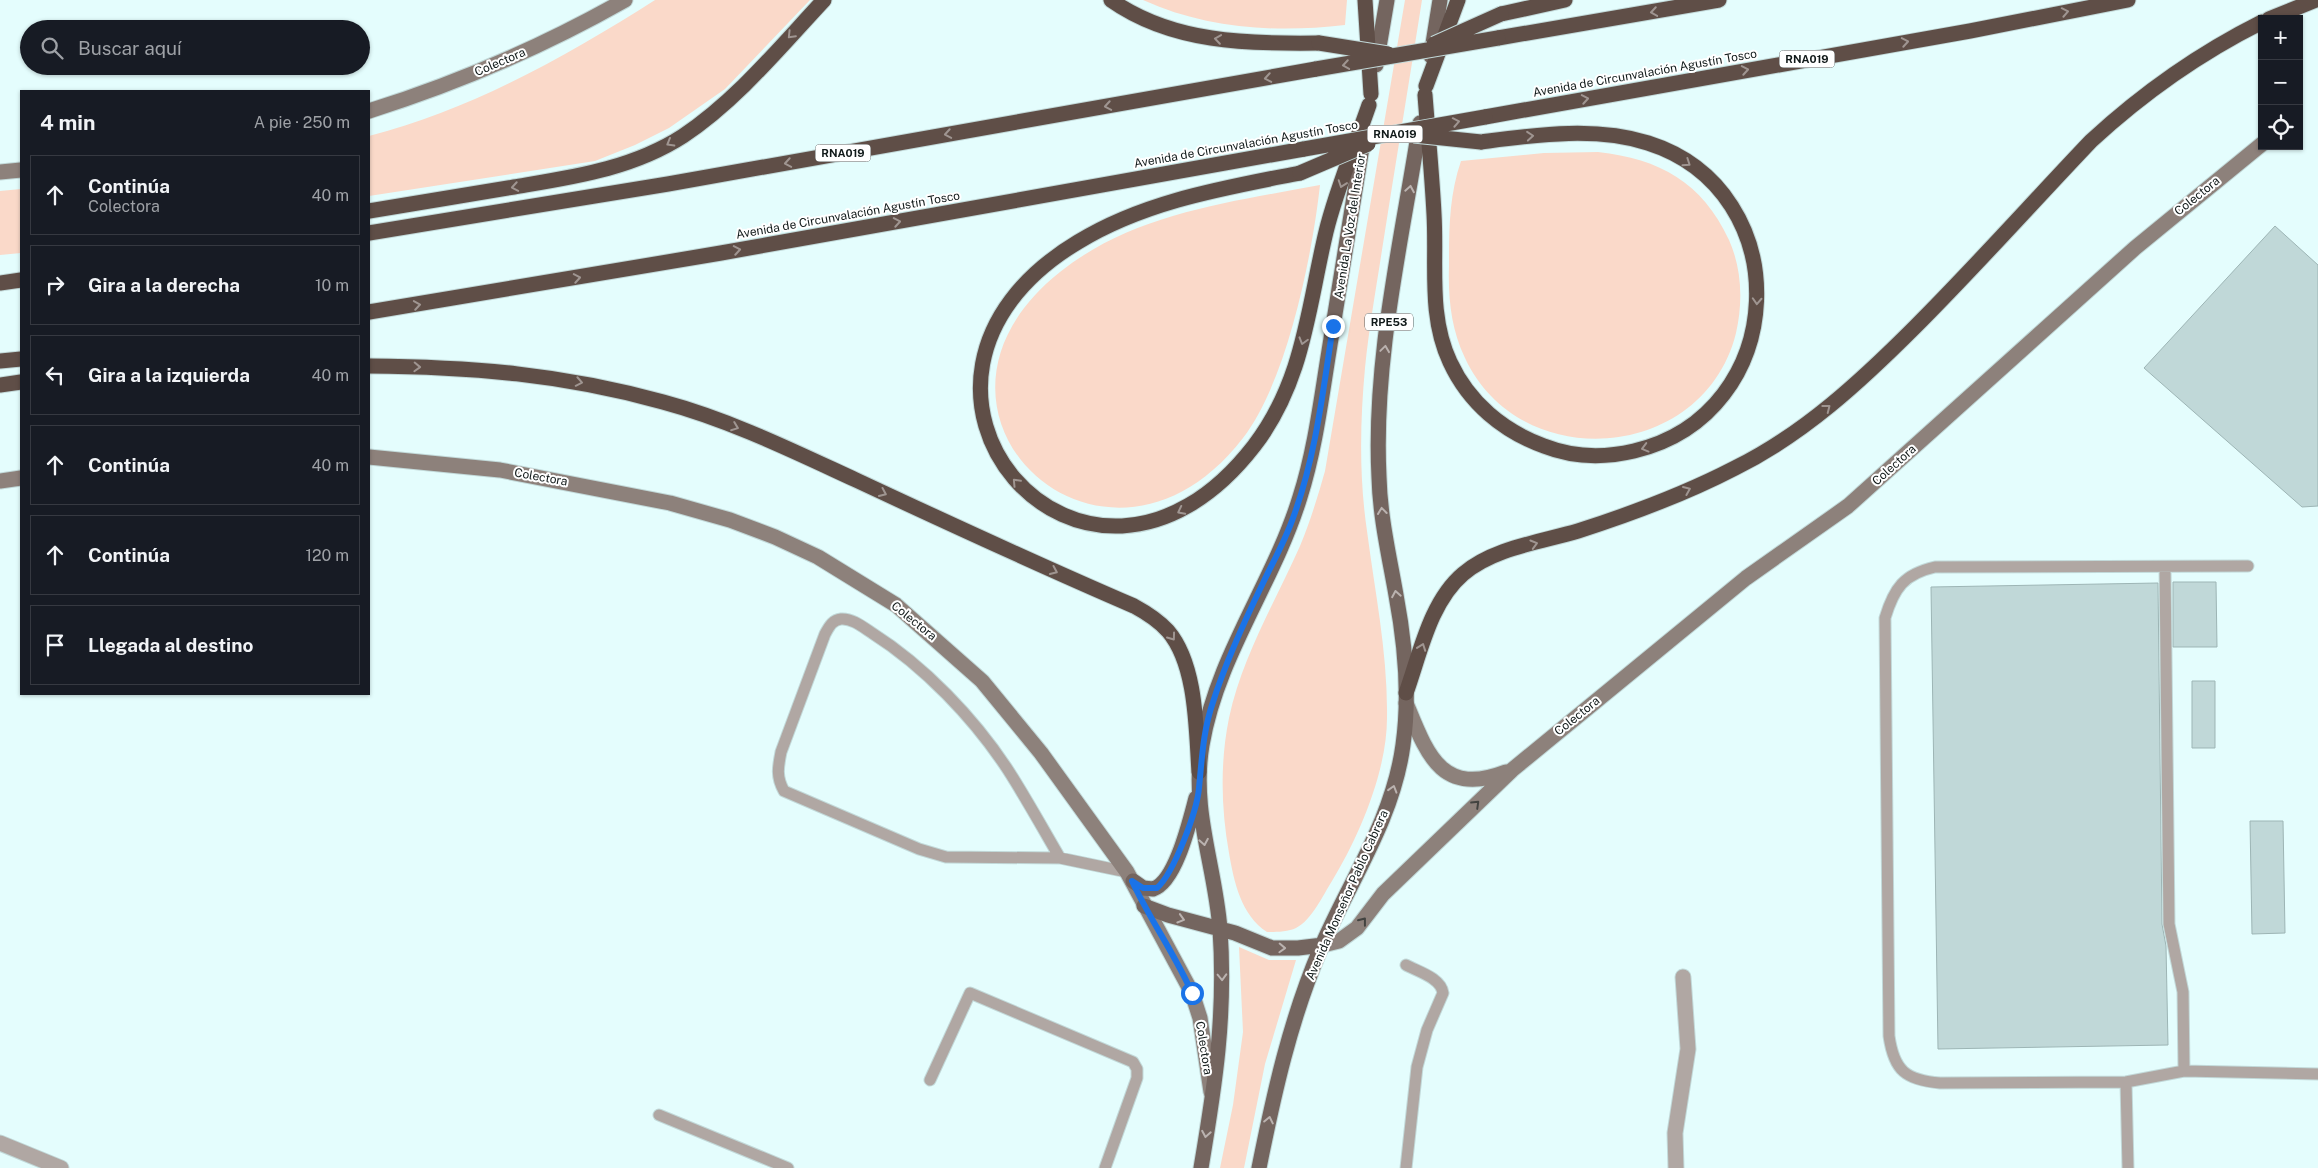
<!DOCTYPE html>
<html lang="es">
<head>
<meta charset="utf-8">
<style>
  :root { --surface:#171b24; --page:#242831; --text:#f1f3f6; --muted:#9ea1a6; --line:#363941 }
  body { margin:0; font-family:"Public Sans",sans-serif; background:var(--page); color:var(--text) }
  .controls { position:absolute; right:15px; top:15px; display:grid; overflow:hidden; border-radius:0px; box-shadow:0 1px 4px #0004 }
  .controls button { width:45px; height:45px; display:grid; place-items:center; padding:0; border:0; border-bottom:1px solid var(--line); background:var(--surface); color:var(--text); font:25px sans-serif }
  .stop { position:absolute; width:15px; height:15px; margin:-11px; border:4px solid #1a73e8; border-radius:50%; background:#fff }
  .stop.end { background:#1a73e8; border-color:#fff; box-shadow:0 1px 5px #0008 }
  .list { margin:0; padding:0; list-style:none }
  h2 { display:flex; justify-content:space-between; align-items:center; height:65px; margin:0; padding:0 20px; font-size:21px }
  h2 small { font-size:16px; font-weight:400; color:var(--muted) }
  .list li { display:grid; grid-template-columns:32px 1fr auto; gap:15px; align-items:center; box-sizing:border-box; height:80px; margin:0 10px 10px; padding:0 10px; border:1px solid var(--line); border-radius:0px }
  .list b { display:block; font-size:19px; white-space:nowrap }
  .list p { margin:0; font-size:16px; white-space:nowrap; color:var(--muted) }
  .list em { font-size:16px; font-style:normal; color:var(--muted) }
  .icon { flex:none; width:28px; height:28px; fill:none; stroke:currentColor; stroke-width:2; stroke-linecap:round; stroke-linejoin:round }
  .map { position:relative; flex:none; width:2318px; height:1168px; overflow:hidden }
  .search { position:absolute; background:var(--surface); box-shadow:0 1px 4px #0004; left:20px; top:20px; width:350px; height:55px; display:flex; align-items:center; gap:12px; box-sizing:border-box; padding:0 18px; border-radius:28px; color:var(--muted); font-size:19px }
  .panel { position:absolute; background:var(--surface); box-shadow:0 1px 4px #0004; left:20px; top:90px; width:350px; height:605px; border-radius:0px }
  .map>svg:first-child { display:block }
  .green { fill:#fad9c9 }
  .building { fill:#c0d8d8; stroke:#9db5b5 }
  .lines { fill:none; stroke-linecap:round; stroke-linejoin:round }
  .lane-casing { stroke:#c2d9d9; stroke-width:13 }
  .street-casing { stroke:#c2d9d9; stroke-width:17 }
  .secondary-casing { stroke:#c2d9d9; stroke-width:17 }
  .primary-casing { stroke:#c2d9d9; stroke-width:17 }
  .highway-casing { stroke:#c2d9d9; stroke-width:17 }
  .lane { stroke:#b0a7a3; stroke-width:11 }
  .street { stroke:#b0a7a3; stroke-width:15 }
  .secondary { stroke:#8d817b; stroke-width:15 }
  .primary { stroke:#74655f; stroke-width:15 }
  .highway { stroke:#5f4e47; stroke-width:15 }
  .highway-bridge-casing { stroke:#c2d9d9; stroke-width:17; stroke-linecap:butt }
  .highway-bridge { stroke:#5f4e47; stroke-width:15 }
  .oneway { stroke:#9f9591 }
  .oneway2 { stroke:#bab2af }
  .oneway3 { stroke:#424340 }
  .route { stroke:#1a73e8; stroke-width:6 }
  .labels { text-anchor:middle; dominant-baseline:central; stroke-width:4; stroke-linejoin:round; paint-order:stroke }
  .shield { fill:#fff; stroke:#585e5e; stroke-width:1 }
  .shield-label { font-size:11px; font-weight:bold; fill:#101919 }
  .street-label { font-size:12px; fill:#101919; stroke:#fff }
</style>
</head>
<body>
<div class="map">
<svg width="2318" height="1168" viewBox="0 0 2318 1168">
  <rect width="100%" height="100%" fill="#e4fdfd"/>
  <!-- green -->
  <path class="green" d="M655,0H810L725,89L669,128L635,145L595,161L369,196V136C471,110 567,56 655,0Z
    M1143,0H1347L1345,25C1276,33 1207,29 1143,0Z
    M1405,0H1422C1409,83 1395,166 1382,250C1376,289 1369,328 1365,368C1360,422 1359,477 1367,531C1375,593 1388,654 1387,718C1387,771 1359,837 1332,881C1323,895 1312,920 1296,928C1288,932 1276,932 1267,932C1241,915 1234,882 1229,853C1221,808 1220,762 1229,718C1242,657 1275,602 1300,546C1310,522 1318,496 1325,471Z
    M1598,152C1660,159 1702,182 1729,240C1742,269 1743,302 1736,333C1704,462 1520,476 1465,358C1451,329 1448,298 1449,266C1449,230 1449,196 1461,161L1544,153Z
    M1320,185C1312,257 1287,381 1243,438C1105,617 885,411 1060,272C1134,213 1231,202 1320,185Z
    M21,189V253L0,255V191Z
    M1239,947L1269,960H1296L1265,1064L1244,1168H1220L1233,1105L1243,1032Z"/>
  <!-- building -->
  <path class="building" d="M2275,226L2318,265V506L2302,507L2144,368Z
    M2173,582H2216L2217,647H2173Z
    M2158,583L2162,924L2166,946L2168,1045L1938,1049L1931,587Z
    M2192,681H2215V748H2192Z
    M2250,821H2283L2285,933L2252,934Z"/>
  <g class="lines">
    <!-- lane casing -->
    <g class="lane-casing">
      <path id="lane" d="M2165,567L2169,924L2183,992L2184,1071L2318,1074
        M1060,858L946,857L919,849L784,791C776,777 778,767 781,752L825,634C829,627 832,620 841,619C852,618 863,627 872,633C924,666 974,718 1008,770C1026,798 1043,829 1060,858L1127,872
        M1406,965C1419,972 1441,978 1443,993L1427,1030L1417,1067L1406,1168
        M2184,1071L2126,1082L1940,1083C1906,1080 1894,1071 1889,1036L1885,618C1894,588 1904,574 1935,567L2248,566
        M930,1080L970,993L1133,1062L1137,1069V1078L1105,1168
        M2126,1082L2128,1168
        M659,1115L788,1168"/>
    </g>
    <!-- street casing -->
    <g class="street-casing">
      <path id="street" d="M0,1143L61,1168
        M1676,1168L1675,1133L1688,1049L1683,977"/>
    </g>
    <!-- secondary casing -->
    <g class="secondary-casing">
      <path id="secondary" d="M369,111C458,83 544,46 625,0
        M0,172L21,170
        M369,457L500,470L670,503L730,520L775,537L818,557L896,605L982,681L1041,753L1127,872L1192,993L1200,1018L1211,1092
        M0,481L21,478
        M1406,703C1427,754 1441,797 1506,772
        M1323,945L1339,941L1357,928L1383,894L1512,770L1746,578L1848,506L2135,248L2262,144"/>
    </g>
    <!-- primary casing -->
    <g class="primary-casing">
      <path id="primary" d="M1431,56L1440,0
        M1376,65L1387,0
        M1133,881L1143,888L1153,889C1176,882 1190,820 1196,798
        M1144,906L1168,915L1235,933L1272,948H1298L1323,945
        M1201,1168C1215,1085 1226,1015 1220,929C1215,865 1191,811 1202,745C1217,656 1274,582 1300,497C1315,450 1321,400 1329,351C1341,279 1353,207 1364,135
        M1259,1168C1274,1093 1290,1021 1320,950C1349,882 1393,820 1403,745C1410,696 1405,643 1396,595C1389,555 1380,517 1379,477C1373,359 1402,240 1420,123"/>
    </g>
    <!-- highway casing -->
    <g class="highway-casing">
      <path id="highway" d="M1111,0C1172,43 1248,44 1319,43
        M1365,0L1371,94
        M1501,14L1565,0
        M2269,19L2316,0
        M1498,38L1719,0
        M1426,86L1458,0
        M1425,95C1428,135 1432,174 1434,214C1437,264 1428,315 1450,362C1469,403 1503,431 1544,446C1572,457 1604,458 1634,451C1791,414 1799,191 1648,143C1595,126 1535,135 1481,142
        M1485,117L1970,31L2128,0
        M1300,173C1224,188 1145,201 1078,242C843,383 1085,664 1254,446C1304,381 1308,307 1326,232C1336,190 1355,146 1369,105
        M369,211C417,203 466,195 514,187C573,177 632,169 683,136C737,100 780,47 824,0
        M369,233L668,184L1316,69
        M0,283L21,280
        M369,312L721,253L1304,149
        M0,361L21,359
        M369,366C473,367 562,374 663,402C730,420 793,451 856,480C948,523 1041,566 1134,606C1147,613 1159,621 1168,631C1197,665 1196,730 1199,772
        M0,385L21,382
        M1406,693C1420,654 1430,602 1463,574C1493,548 1541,542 1578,531C1631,514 1685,494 1735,468C1804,434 1861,381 1915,327C1975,267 2032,203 2091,141C2143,93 2198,54 2262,22"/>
    </g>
    <!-- lane -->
    <use href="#lane" class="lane"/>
    <!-- street -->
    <use href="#street" class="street"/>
    <!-- secondary -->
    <use href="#secondary" class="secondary"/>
    <!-- primary -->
    <use href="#primary" class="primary"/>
    <!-- highway -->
    <use href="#highway" class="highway"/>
    <!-- highway-bridge casing -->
    <g class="highway-bridge-casing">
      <path id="highway-bridge" d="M1319,43L1388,54
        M1434,44L1501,14
        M1316,69L1498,38
        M1414,135L1481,142
        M1304,149L1485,117
        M1300,173L1368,144"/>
    </g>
    <!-- highway-bridge -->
    <use href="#highway-bridge" class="highway-bridge"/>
  </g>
  <!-- one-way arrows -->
  <defs><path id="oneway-chevron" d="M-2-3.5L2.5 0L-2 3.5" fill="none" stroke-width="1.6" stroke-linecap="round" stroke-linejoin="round" transform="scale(1.25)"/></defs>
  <g class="oneway">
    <use href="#oneway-chevron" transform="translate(1654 12) rotate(171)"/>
    <use href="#oneway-chevron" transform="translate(2065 12) rotate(-11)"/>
    <use href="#oneway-chevron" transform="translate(791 35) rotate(134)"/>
    <use href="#oneway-chevron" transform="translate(1218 39) rotate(-172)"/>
    <use href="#oneway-chevron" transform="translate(1905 42) rotate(-10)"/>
    <use href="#oneway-chevron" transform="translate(1346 65) rotate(171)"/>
    <use href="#oneway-chevron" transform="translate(1745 70) rotate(-10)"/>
    <use href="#oneway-chevron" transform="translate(1268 78) rotate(170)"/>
    <use href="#oneway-chevron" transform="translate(1585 99) rotate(-10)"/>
    <use href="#oneway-chevron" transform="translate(1108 106) rotate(170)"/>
    <use href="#oneway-chevron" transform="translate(1456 122) rotate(-11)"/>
    <use href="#oneway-chevron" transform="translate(948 134) rotate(170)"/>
    <use href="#oneway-chevron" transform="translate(1530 136) rotate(-5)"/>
    <use href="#oneway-chevron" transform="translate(670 143) rotate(150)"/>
    <use href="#oneway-chevron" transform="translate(788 163) rotate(170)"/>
    <use href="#oneway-chevron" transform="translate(1687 163) rotate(34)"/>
    <use href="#oneway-chevron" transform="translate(1342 184) rotate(109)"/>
    <use href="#oneway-chevron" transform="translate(515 187) rotate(170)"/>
    <use href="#oneway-chevron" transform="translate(897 222) rotate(-10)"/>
    <use href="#oneway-chevron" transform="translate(737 250) rotate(-10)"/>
    <use href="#oneway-chevron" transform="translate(577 278) rotate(-10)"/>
    <use href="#oneway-chevron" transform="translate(1757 301) rotate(93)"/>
    <use href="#oneway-chevron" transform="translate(417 305) rotate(-9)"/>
    <use href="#oneway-chevron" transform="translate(1303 341) rotate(106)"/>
    <use href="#oneway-chevron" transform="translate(417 367) rotate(2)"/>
    <use href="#oneway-chevron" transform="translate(579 382) rotate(11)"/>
    <use href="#oneway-chevron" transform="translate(1827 408) rotate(-38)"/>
    <use href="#oneway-chevron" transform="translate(735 427) rotate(21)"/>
    <use href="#oneway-chevron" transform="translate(1645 448) rotate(165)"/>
    <use href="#oneway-chevron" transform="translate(1016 482) rotate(-133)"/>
    <use href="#oneway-chevron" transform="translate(1687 490) rotate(-23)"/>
    <use href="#oneway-chevron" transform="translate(883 493) rotate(24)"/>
    <use href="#oneway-chevron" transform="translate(1181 511) rotate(153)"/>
    <use href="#oneway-chevron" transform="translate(1534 544) rotate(-16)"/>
    <use href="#oneway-chevron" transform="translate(1054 571) rotate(24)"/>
    <use href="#oneway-chevron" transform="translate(1172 637) rotate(54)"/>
    <use href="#oneway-chevron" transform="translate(1422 647) rotate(-70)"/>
  </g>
  <g class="oneway2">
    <use href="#oneway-chevron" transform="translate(1410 189) rotate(-80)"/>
    <use href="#oneway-chevron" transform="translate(1385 349) rotate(-82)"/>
    <use href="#oneway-chevron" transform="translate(1382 511) rotate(-97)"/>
    <use href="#oneway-chevron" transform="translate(1396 594) rotate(-100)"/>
    <use href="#oneway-chevron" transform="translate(1393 789) rotate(-73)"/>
    <use href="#oneway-chevron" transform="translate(1204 842) rotate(80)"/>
    <use href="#oneway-chevron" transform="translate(1181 919) rotate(17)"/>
    <use href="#oneway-chevron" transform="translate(1282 948) rotate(2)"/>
    <use href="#oneway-chevron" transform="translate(1222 977) rotate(88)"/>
    <use href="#oneway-chevron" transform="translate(1269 1120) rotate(-78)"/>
    <use href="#oneway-chevron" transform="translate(1206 1134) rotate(100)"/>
  </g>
  <g class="oneway3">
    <use href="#oneway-chevron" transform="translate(1476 804) rotate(-44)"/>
    <use href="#oneway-chevron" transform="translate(1363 921) rotate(-52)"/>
  </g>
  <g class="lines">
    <!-- route -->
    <path class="route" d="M1192,993C1175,954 1150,920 1132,881L1143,888H1157C1174,873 1197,811 1199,788C1202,758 1203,731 1213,702C1226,661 1244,622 1263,583C1273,562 1285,541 1293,518C1316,456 1323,390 1333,326"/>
  </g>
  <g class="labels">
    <!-- shield labels -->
    <g class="shield">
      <rect x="1779.5" y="50.5" width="55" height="17" rx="4"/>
      <rect x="1367.5" y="125.5" width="55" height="17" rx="4"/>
      <rect x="815.5" y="144.5" width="55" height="17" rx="4"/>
      <rect x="1365" y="313.5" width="48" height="17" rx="4"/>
    </g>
    <g class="shield-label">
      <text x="1807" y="59">RNA019</text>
      <text x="1395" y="134">RNA019</text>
      <text x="843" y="153">RNA019</text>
      <text x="1389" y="322">RPE53</text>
    </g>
    <!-- street labels -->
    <g class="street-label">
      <text transform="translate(500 62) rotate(-23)">Colectora</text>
      <text transform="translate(1645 73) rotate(-10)">Avenida de Circunvalación Agustín Tosco</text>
      <text transform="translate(1246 144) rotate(-10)">Avenida de Circunvalación Agustín Tosco</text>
      <text transform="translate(2197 196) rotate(-39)">Colectora</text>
      <text transform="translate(848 215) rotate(-10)">Avenida de Circunvalación Agustín Tosco</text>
      <text transform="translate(1350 226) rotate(-81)">Avenida La Voz del Interior</text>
      <text transform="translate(1894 465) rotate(-42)">Colectora</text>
      <text transform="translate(541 477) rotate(10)">Colectora</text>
      <text transform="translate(914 621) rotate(39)">Colectora</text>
      <text transform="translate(1577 716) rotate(-39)">Colectora</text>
      <text transform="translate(1347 895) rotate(-66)">Avenida Monseñor Pablo Cabrera</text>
      <text transform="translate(1204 1048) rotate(81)">Colectora</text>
    </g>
  </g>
</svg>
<div class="controls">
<button>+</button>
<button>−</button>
<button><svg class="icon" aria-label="locate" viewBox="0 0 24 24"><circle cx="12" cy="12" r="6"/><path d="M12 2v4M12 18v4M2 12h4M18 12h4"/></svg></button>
</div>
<div class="stop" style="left:1192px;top:993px"></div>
<div class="stop end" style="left:1333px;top:326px"></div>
<div class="search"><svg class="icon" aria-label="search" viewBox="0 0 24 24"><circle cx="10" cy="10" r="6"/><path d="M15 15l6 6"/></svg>Buscar aquí</div>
<section class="panel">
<h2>4 min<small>A pie · 250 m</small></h2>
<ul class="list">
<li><svg class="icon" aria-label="ahead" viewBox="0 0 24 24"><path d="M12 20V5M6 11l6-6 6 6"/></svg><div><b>Continúa</b><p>Colectora</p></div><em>40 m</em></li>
<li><svg class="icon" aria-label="right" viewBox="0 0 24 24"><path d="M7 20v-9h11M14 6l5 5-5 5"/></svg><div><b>Gira a la derecha</b></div><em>10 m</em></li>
<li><svg class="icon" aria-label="left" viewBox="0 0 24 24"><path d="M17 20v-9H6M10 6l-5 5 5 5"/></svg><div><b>Gira a la izquierda</b></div><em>40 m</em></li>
<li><svg class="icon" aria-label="ahead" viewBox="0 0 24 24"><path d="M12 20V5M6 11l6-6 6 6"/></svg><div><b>Continúa</b></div><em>40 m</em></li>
<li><svg class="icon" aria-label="ahead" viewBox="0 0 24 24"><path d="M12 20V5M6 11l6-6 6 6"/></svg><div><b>Continúa</b></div><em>120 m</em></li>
<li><svg class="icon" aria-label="arrive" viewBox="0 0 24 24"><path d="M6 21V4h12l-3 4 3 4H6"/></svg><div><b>Llegada al destino</b></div></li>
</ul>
</section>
</div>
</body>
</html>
